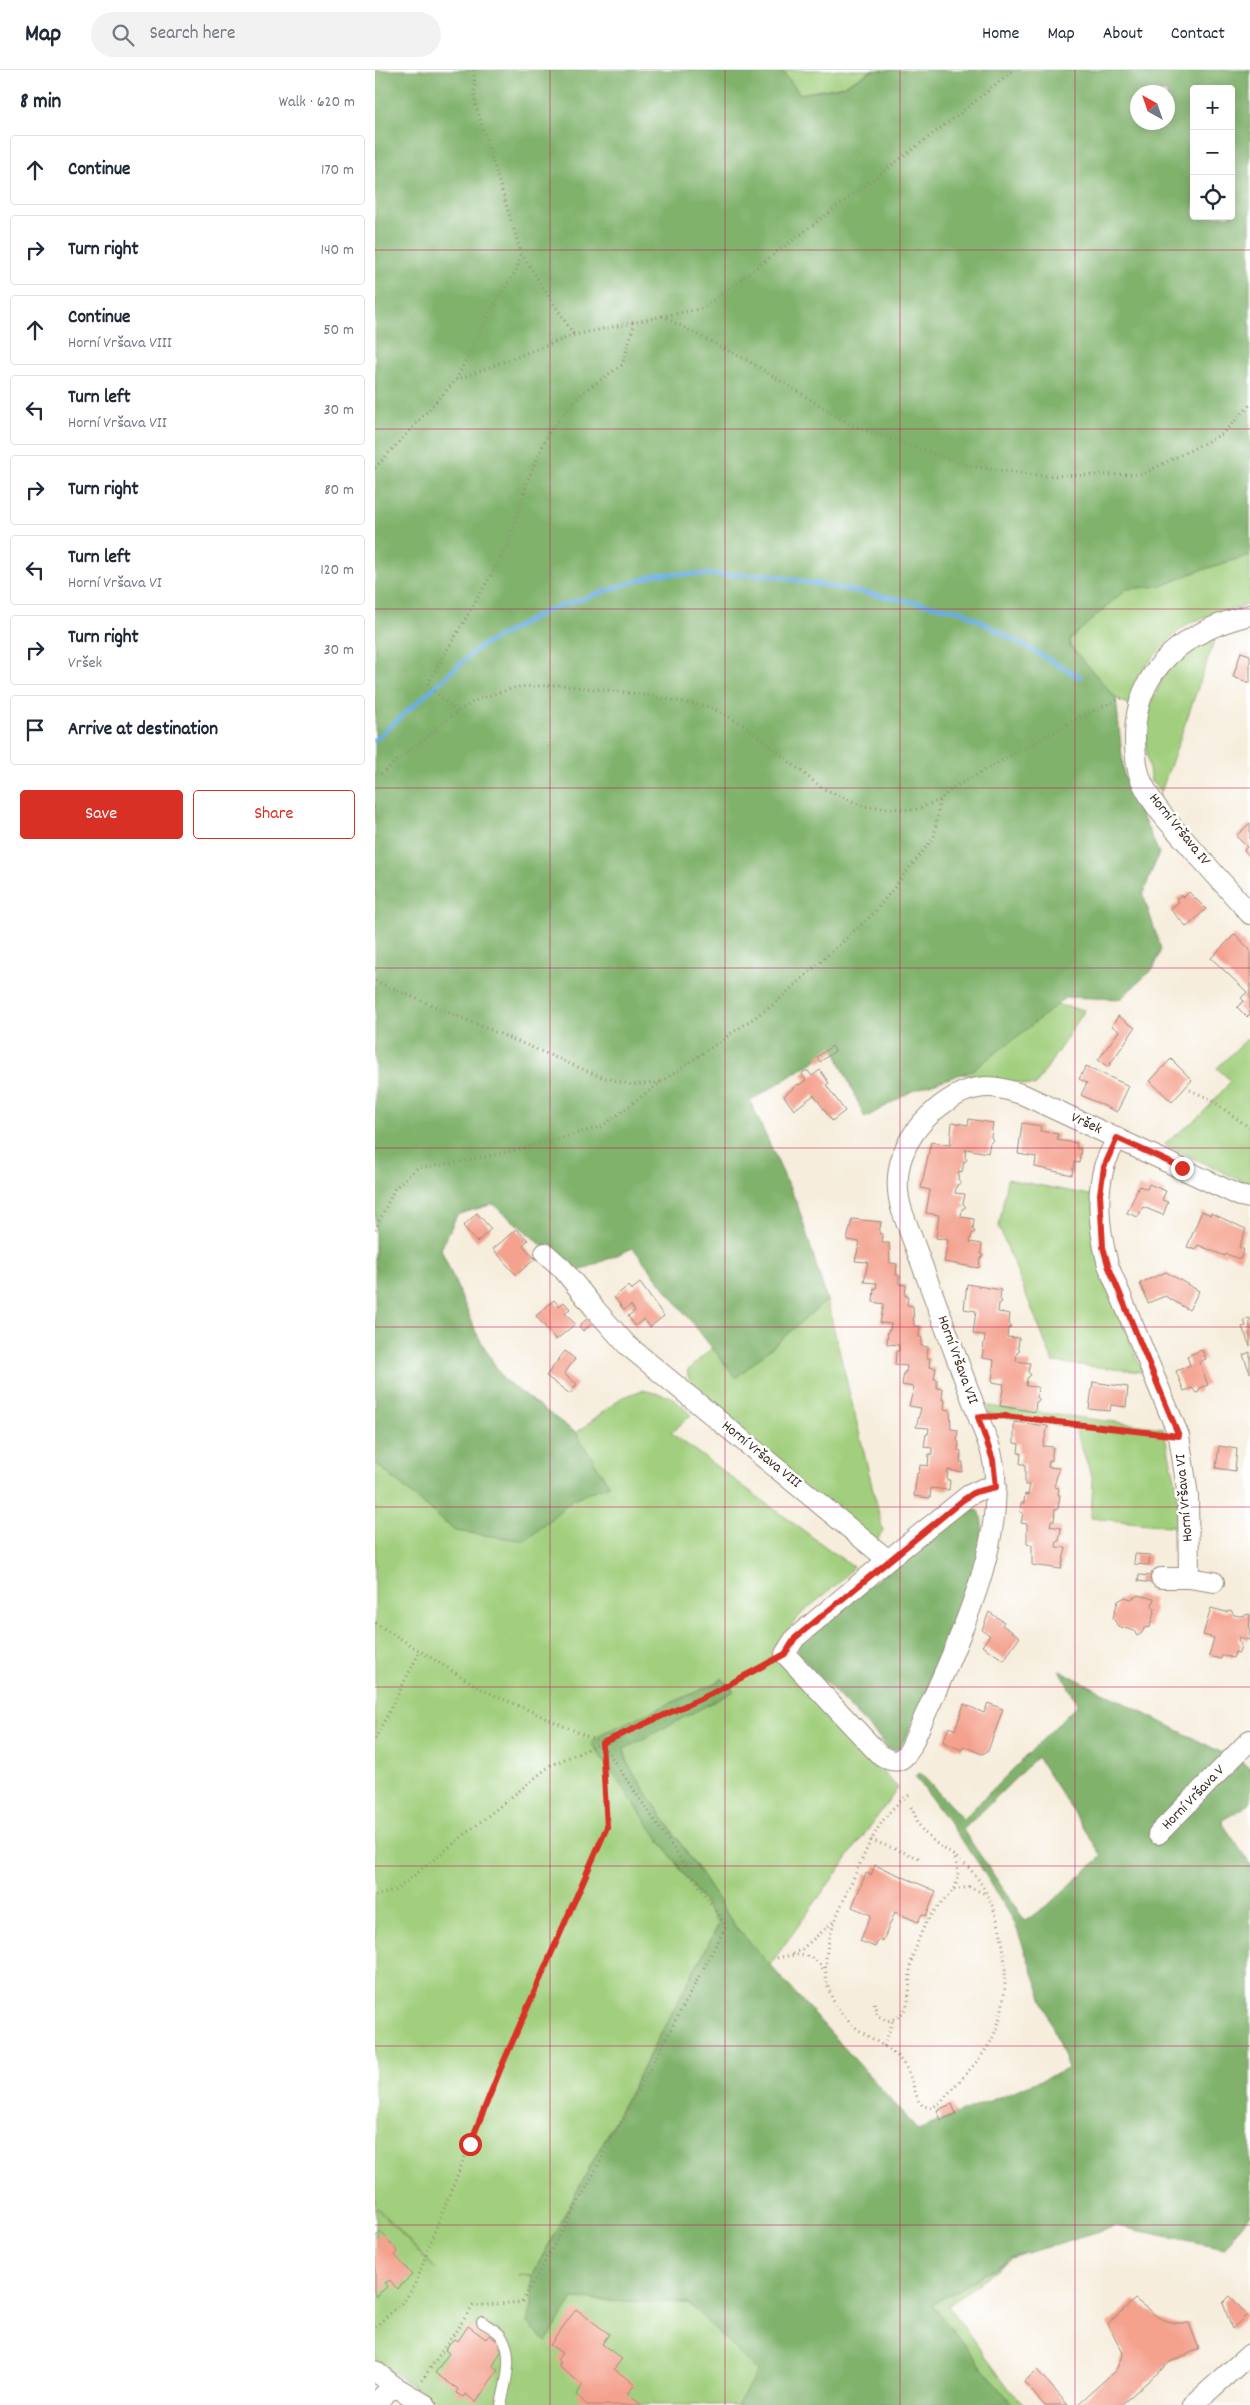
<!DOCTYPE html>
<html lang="en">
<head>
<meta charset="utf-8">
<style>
  :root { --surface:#fff; --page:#f2f2f3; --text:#1f2937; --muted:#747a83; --line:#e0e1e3; --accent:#d93025 }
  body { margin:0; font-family:Dekko,sans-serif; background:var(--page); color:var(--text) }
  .controls { position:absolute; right:15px; top:15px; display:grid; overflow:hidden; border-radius:5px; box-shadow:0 2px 12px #0003 }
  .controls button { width:45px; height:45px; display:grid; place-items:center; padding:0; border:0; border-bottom:1px solid var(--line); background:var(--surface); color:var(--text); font:25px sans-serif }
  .compass { position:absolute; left:755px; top:15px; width:45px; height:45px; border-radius:50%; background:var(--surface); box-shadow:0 2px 12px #0003; rotate:320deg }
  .stop { position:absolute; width:15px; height:15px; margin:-11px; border:4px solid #d93025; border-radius:50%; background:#fff }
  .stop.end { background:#d93025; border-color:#fff; box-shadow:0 1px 5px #0008 }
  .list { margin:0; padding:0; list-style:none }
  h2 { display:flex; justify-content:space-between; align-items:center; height:65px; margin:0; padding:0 20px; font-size:21px }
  h2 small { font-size:16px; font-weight:400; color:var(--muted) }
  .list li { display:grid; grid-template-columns:32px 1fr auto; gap:15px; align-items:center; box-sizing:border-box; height:70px; margin:0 10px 10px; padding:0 10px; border:1px solid var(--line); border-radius:5px }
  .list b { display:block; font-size:19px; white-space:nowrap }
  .list p { margin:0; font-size:16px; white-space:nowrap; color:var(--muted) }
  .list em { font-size:16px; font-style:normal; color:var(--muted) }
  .actions { display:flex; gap:10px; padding:15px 20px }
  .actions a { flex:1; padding:11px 0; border:1px solid var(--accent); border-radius:5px; text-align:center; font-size:18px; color:var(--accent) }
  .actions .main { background:var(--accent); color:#fff }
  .icon { flex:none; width:28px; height:28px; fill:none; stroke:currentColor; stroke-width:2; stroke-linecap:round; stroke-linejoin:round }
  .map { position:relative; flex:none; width:875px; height:2335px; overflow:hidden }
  header { display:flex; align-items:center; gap:30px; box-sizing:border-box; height:70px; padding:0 25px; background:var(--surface); border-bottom:1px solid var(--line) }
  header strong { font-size:24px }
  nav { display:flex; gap:28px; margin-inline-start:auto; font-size:18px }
  .search { width:350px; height:45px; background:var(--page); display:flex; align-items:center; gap:12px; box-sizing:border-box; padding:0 18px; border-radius:28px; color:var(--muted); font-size:19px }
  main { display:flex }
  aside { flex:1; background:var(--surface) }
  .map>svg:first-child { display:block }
  .green { fill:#a1cf7d; stroke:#6e7c4e }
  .forest { fill:#80b26c; stroke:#5e6e45; fill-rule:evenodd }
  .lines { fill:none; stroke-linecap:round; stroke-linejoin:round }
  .stream { stroke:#6aaddf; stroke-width:5 }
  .building { fill:#f4a18e }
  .lane-casing { stroke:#988c7d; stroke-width:12 }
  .street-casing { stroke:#988c7d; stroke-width:22 }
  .path { stroke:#988c7d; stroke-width:3; stroke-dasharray:1 4; stroke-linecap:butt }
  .lane { stroke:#fff; stroke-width:10 }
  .street { stroke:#fff; stroke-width:20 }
  .route { stroke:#d93025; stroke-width:6 }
  .grid { fill:none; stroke:#c2185b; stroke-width:1; stroke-opacity:0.55 }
  .labels { text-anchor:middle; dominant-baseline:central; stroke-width:5; stroke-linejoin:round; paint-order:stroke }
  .street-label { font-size:15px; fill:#3b2a1e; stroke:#fff }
</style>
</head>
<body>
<header>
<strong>Map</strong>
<div class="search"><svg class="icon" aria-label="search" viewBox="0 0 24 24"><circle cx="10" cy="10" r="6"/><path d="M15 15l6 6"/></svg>Search here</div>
<nav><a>Home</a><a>Map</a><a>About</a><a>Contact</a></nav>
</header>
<main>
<aside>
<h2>8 min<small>Walk · 620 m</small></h2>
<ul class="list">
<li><svg class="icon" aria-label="ahead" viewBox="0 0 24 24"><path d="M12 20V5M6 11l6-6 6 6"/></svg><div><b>Continue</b></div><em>170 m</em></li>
<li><svg class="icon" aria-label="right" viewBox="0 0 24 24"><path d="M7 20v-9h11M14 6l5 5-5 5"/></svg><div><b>Turn right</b></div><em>140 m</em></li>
<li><svg class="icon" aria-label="ahead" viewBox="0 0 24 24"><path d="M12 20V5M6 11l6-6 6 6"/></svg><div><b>Continue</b><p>Horní Vršava VIII</p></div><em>50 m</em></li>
<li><svg class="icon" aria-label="left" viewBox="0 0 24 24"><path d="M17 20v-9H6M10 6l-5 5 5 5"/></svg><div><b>Turn left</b><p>Horní Vršava VII</p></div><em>30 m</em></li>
<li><svg class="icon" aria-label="right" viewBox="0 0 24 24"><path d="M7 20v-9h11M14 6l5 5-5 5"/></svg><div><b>Turn right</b></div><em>80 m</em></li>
<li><svg class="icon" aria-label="left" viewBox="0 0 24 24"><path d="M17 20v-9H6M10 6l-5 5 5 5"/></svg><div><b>Turn left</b><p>Horní Vršava VI</p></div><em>120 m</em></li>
<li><svg class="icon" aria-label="right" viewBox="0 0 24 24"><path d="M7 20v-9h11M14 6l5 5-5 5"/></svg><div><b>Turn right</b><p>Vršek</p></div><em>30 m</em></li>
<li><svg class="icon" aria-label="arrive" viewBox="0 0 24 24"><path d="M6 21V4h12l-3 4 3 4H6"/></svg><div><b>Arrive at destination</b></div></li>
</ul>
<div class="actions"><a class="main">Save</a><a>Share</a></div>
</aside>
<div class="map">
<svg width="875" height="2335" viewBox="0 0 875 2335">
  <rect width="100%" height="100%" fill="#fff"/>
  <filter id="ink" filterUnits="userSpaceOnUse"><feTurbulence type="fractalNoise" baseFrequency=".02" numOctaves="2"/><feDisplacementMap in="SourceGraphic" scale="10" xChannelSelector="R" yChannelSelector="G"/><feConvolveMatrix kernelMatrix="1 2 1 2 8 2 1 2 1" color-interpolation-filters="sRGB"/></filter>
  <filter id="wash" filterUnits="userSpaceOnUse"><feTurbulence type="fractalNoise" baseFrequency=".0096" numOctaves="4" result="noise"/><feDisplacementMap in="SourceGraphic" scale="20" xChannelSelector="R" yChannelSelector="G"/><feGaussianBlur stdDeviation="1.12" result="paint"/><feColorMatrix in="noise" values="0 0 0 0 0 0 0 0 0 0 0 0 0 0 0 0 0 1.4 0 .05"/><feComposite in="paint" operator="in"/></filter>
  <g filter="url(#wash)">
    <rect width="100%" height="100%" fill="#f6eddc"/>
    <!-- green -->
    <path class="green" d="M407,0H498L468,16L425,24Z
      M875,485V534L816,552L796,567L769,598L754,635L741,628L695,576V569L751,519L790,515L820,502Z
      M840,569L786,722L776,712L771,679V644L789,605L809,585Z
      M654,930L710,940L660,1016L587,1004Z
      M875,966V1115L789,1074L826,1045L856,1011L842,998Z
      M632,1109L719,1126L724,1193L767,1302L678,1292L624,1157Z
      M452,1230L508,1461L493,1486L322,1340L312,1301L376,1241L399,1270Z
      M267,1320L297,1327L316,1345L296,1363L478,1497L466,1511L428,1542L395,1582L523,1718L394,1896L360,1856L254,1696L248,1679L359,1621L347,1608L337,1615L229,1663L255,1726L344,1854L157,2206L143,2205L161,2207L198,2229L540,2241L557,2235L636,2188L573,2236L635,2320L650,2335H67L10,2297L0,2304V2137L61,2200L0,2135V1393L80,1461L199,1428L234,1415L201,1363L246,1328Z
      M613,1336L788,1358L802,1417L803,1457L716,1448L718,1410L700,1358L613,1344Z"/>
    <!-- forest -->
    <path class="forest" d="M0,0H406L425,24L467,17L499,0H875V485L820,502L787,516L751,519L695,569V576L741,628L749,706L784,783L768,824L786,879L779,898L745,929L691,927L647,963L598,1000L537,1021L490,1048L459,979L375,1031L423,1136L452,1230L361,1308L258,1178L200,1203L118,1134L82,1145L66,1179L103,1266L128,1309L201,1363L234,1415L198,1429L151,1471L80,1461L0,1393ZM819,19H856V146H819ZM762,22H792V52H762Z
      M591,1438L604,1441C623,1475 550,1624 533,1663L525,1678L516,1680L424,1585L423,1578L428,1569Z
      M684,1600L875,1697V1734L846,1751L875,1794V2144L849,2178L741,2156L636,2188L557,2235L638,2335H362L383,2302L313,2233L198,2229L171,2272L153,2253L157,2234V2206L344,1854L216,1673L228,1663L337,1615L347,1608L359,1621L249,1679L254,1696L360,1856L543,2060L693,1999L639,1851L602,1791L540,1706L545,1703L588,1749L703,1634ZM662,1687L727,1786L674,1834L650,1851L588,1760Z"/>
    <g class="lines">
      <!-- stream -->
      <path class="stream" d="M0,670L103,578L171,541L283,504L393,505L587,541L705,607"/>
    </g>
    <g id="blocks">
      <!-- building -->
      <path class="building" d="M866,582L875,585V613L858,607Z
        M875,753V787L869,780L872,777L861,766Z
        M814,822L831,839L812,857L795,839L804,832L801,829L806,825L809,827Z
        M860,864L875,880V944L872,947L862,937L869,931L866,928L872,922L836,888Z
        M743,946L760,958L733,997L723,990L744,961L737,956Z
        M457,976L460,981L445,992L442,987Z
        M796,989L817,1010L797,1032L775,1011Z
        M711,996L754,1016L742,1042L706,1025L712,1013L704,1009Z
        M445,1000L454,1013L451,1015L470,1041L457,1051L439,1025L419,1040L409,1026L423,1014L424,1015L431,1010L427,1005L429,1001H433L437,1006Z
        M594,1049L618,1053L616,1067L618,1070L615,1073L613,1083L591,1079L590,1087L592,1090L589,1092L587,1102L584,1101L583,1109L586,1113L582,1115L580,1123L590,1124L588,1134L591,1137L587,1139L586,1147L599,1149L598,1159L600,1162L597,1164L595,1172L607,1174L606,1183L608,1186L605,1189L604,1198L569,1192L573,1170L561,1168L564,1145L551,1143L555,1120L546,1118L556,1072L575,1075L577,1052L593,1055Z
        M647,1053L666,1056L665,1061L683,1064L682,1070L702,1073L701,1078L706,1079L704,1093L699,1092L697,1105L660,1097L661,1087L643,1084Z
        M774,1114L791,1121L787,1130L793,1132L788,1145L768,1137L763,1147L752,1143L764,1116L772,1119Z
        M827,1141L836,1145V1143L871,1159L864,1177L869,1180L865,1189L851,1184L850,1186L823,1175L821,1180L812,1177Z
        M102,1143L116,1159L102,1172L88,1156Z
        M477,1149L506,1152L504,1164H508L507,1173H514L515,1193L522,1194L521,1205H524V1214L531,1215L530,1226H533L532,1235L538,1236L539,1256H545L544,1267H547L546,1276L553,1277L552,1288H555L554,1297L561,1298L559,1309H562V1318L568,1319L567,1330H570L569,1339L575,1340L576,1359L583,1360L582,1371L584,1372L583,1380L586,1381L585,1392H588L587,1402L573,1400L572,1410H575L574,1420L556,1418L555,1428L539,1426L542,1403H544L545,1395L553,1396L554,1384H557V1378L549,1377L551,1364H553L554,1358L541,1357L546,1338L534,1336L539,1317L527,1315L529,1302H531L532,1296L520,1295L521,1281H524V1275L512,1274L513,1260H515L516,1254L505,1253L509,1234L498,1232L499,1218L501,1219L502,1213L489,1212L493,1192L480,1191L485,1172L472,1170Z
        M141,1159L153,1170L148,1175L160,1189L141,1205L118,1179Z
        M791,1202L824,1221L814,1240L790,1226L773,1233L765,1213Z
        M265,1213L289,1246L275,1257L269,1249L260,1256L253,1246L260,1241L256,1235L249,1240L239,1227L253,1216L256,1220Z
        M592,1214L626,1220L625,1229L627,1232L624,1234L623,1242L635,1244L634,1253L636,1257L633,1258L632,1267L644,1268L643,1278L645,1281L642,1283L641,1291L655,1293L653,1302L656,1305L652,1308L651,1316L663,1317L662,1327L665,1330L661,1332L660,1342L625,1336L629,1314L617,1312L619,1290L607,1288L610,1265L598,1264L601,1241L589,1239Z
        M179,1230L184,1236L189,1232L195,1239L190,1243L200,1254L181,1270L161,1246Z
        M213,1248L218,1253L208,1261L204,1256Z
        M875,1248V1276L867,1257L871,1256L869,1250Z
        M827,1280L831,1289L824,1292L833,1315L825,1318L824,1322L821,1323L817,1318L809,1321L801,1301L815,1295L812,1286Z
        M190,1281L200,1289L189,1304L202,1314L195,1324L171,1306Z
        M875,1282V1303L868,1285Z
        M718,1312L753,1317L751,1337L736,1335L735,1341L714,1339Z
        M639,1352L673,1356L668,1376L678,1377L676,1391H674L673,1397L684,1398L679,1417L684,1418L683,1425H685L683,1439H680L679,1451H676L675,1456L686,1458L684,1471H682L681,1477L691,1478L686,1499L657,1495V1475L652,1474V1454L646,1453L648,1443L645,1442L646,1433H649L650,1424L653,1425L655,1415H650V1394H645L646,1383H643L644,1374L639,1373Z
        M844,1376L862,1379L860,1401L841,1398Z
        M760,1484L775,1485L774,1495L759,1494Z
        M764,1505L777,1506V1513L763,1511Z
        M763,1525L779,1529L777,1535L780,1539L775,1557L769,1558L767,1563L762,1566L759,1561L743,1556L738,1548L743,1531L750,1527L756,1529Z
        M836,1538L851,1542L856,1540L859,1545L865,1546L875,1544L874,1570L864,1567L863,1570L866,1575L864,1583L860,1582L858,1588L847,1585L846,1589L834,1586L839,1568L828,1565Z
        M614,1542L629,1552L627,1555L645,1567L629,1590L607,1576L615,1565L607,1560Z
        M613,1633L628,1639L613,1681L607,1684L588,1676L587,1680L568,1672L574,1657L580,1660L589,1634L609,1643Z
        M500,1795L561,1821L551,1846L547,1844L543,1852L520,1842L508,1871L504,1869L500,1877L485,1871L496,1845L477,1837L491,1803L496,1805Z
        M577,2034L581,2044L566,2050L562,2040Z
        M6,2162L23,2182L20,2185L37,2205L22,2219L15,2210L10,2213L13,2216L0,2227V2167Z
        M855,2226L872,2245L857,2259L848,2233Z
        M760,2229L784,2248L798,2253H814L824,2279L795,2292L746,2335H702L741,2300L748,2283L733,2254Z
        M201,2239L234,2264L227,2274L247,2289L239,2299L260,2314L252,2324L267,2335H212L201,2325L208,2315L183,2296L186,2293L182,2290L187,2283L175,2275Z
        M93,2256L111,2269L114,2265L125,2273L123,2277L127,2280L118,2296L123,2300L101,2332L90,2324L88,2327L81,2323L83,2319L60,2303L74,2283L70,2280L73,2275L79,2269L83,2271Z
        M662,2300L693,2335H669L649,2312Z"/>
    </g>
  </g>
  <g filter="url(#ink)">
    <use href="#blocks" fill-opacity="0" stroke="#988c7d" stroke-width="1"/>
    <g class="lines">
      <!-- lane casing -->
      <g class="lane-casing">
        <path id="lane" d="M107,2252C113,2256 122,2260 126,2266C140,2283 130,2315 126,2335"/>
      </g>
      <!-- street casing -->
      <g class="street-casing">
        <path id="street" d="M875,545C813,560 760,596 760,667C760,684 761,703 770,718C781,740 798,757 814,775C834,798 855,821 875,844
          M742,1068C738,1077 732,1087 729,1097C720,1129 725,1164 733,1195L804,1366L813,1426L814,1508H786
          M170,1183L187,1198L220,1239L252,1275L513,1490L594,1425L607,1419L621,1417
          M513,1490L420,1568L410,1584L503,1683C517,1694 527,1694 536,1677C571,1595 641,1467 615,1378L527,1141C515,1102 529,1067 559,1041C572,1030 587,1020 603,1018C619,1015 634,1020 649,1025L865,1126L875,1128
          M814,1508L839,1512
          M783,1764L875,1670
          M0,2301L19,2316L51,2335
          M0,2333L19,2316
          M818,2335L875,2284"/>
      </g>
      <!-- path -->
      <path class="path" d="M99,0L100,33L146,183L199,265
        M287,246L377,293L476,355L594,396L669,406L768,404L847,364L875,335
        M81,310L118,236L141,201L146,183
        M0,398L81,310L199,265L328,238L587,42L638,0
        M82,642C72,631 61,626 53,613L134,474L152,412L174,362L208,322L247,295L259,255L257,252
        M6,704L82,642L103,629L142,617L186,615L263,624L335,637L369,655L447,718L488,736L539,740L565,730
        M0,911L224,1006L257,1015L286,1012
        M815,1020L835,1029L875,1058
        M0,1160L20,1118L42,1098L68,1095L138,1081L226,1057L286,1012L399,934L498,844L559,767L565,730L576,719L705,647L749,627
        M621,1347L784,1364
        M0,1553L108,1620L227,1673L351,1856L203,2133L147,2232L98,2236L45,2313
        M0,1669L45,1581
        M536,1737C541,1745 542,1754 548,1761C562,1777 586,1787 600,1805C632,1846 640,1923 617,1969C605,1992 583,2011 567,2031L557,2038L548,2036L544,2032C538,2019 537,2005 528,1993C516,1977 496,1970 480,1957C428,1913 456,1857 479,1807C493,1777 506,1741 536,1724
        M496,1770L544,1788
        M579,1820L594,1817L611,1824
        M0,1826L21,1820L176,1695L227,1673
        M418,1884L427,1879L458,1852
        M402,1888C421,1884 439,1881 449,1901
        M499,1933L503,1946L512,1951C546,1944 528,1907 539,1883C543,1872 547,1858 554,1848C570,1824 593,1819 578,1786
        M509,1976L518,1950
        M0,2257L30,2230L41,2213L58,2165L125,2000L232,1757L227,1673L336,1624L396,1591"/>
      <!-- lane -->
      <use href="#lane" class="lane"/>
      <!-- street -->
      <use href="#street" class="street"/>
    </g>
  </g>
  <g class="lines" filter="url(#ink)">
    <!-- route -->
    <path class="route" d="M95,2074L125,2000L232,1757L227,1673L336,1624L410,1584L420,1568L588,1430L600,1422L621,1417L618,1390L603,1347L630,1346L804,1366L733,1195L728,1177L725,1124L729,1097L742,1068L807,1098"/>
  </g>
  <!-- grid -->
  <path class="grid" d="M175,0V2335M350,0V2335M525,0V2335M700,0V2335M0,180H875M0,359H875M0,539H875M0,718H875M0,898H875M0,1078H875M0,1257H875M0,1437H875M0,1617H875M0,1796H875M0,1976H875M0,2155H875"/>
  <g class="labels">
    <!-- street labels -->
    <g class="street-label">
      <text transform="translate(804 760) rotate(51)">Horní Vršava IV</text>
      <text transform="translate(711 1054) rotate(25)">Vršek</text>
      <text transform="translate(582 1290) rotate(70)">Horní Vršava VII</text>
      <text transform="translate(386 1385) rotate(39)">Horní Vršava VIII</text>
      <text transform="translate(810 1428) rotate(-95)">Horní Vršava VI</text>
      <text transform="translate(819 1728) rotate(-46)">Horní Vršava V</text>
    </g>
  </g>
</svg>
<div class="controls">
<button>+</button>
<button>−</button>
<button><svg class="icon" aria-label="locate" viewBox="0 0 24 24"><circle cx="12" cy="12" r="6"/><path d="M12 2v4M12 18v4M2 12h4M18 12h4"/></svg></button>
</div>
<svg class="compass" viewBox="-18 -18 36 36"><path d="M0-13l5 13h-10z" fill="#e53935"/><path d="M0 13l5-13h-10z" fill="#747a83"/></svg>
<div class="stop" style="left:95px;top:2074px"></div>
<div class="stop end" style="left:807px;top:1098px"></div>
</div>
</main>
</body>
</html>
